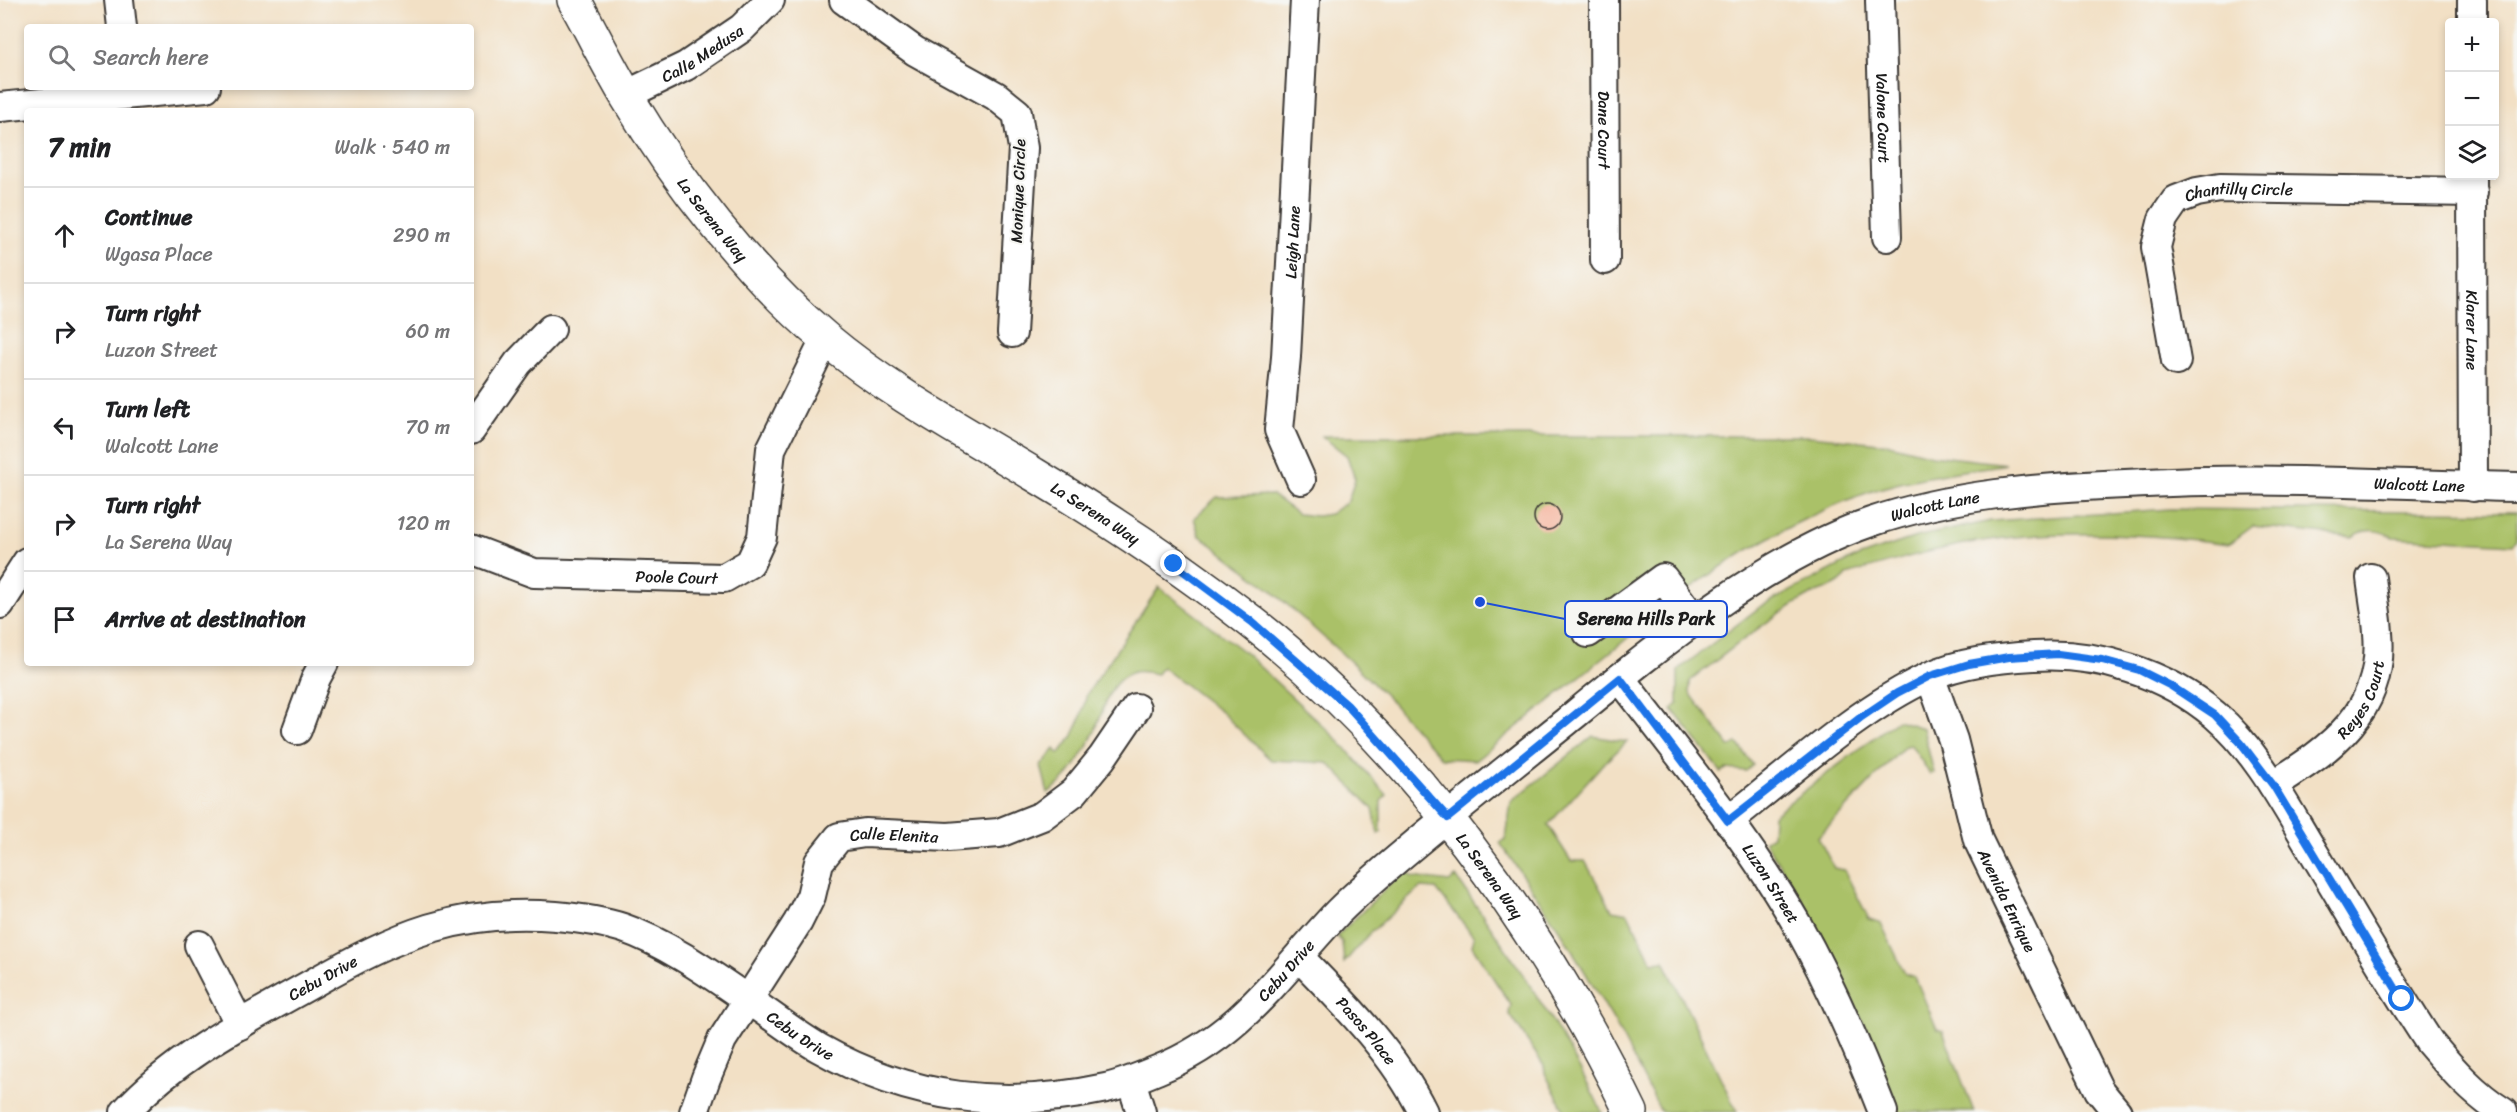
<!DOCTYPE html>
<html lang="en">
<head>
<meta charset="utf-8">
<style>
  :root { --surface:#fff; --page:#f6f6f6; --text:#202124; --muted:#757577; --line:#e0e0e0 }
  body { margin:0; font-family:Sriracha,sans-serif; background:var(--page); color:var(--text) }
  .controls { position:absolute; right:18px; top:18px; display:grid; overflow:hidden; border-radius:6px; box-shadow:0 3px 9px #0003 }
  .controls button { width:54px; height:54px; display:grid; place-items:center; padding:0; border:0; border-bottom:2px solid var(--line); background:var(--surface); color:var(--text); font:30px sans-serif }
  .stop { position:absolute; width:18px; height:18px; margin:-14px; border:4px solid #1a73e8; border-radius:50%; background:#fff }
  .stop.end { background:#1a73e8; border-color:#fff; box-shadow:0 2px 6px #0008 }
  .list { margin:0; padding:0; list-style:none }
  h2 { display:flex; justify-content:space-between; align-items:center; height:78px; margin:0; padding:0 24px; font-size:26px }
  h2 small { font-size:20px; font-weight:400; color:var(--muted) }
  .list li { display:grid; grid-template-columns:39px 1fr auto; gap:18px; align-items:center; box-sizing:border-box; height:96px; padding:0 24px; border-top:2px solid var(--line) }
  .list b { display:block; font-size:22px; white-space:nowrap }
  .list p { margin:0; font-size:20px; white-space:nowrap; color:var(--muted) }
  .list em { font-size:20px; font-style:normal; color:var(--muted) }
  .icon { flex:none; width:33px; height:33px; fill:none; stroke:currentColor; stroke-width:2; stroke-linecap:round; stroke-linejoin:round }
  .map { position:relative; flex:none; width:2517px; height:1112px; overflow:hidden }
  .search { position:absolute; background:var(--surface); box-shadow:0 3px 9px #0003; left:24px; top:24px; width:450px; height:66px; display:flex; align-items:center; gap:15px; box-sizing:border-box; padding:0 21px; border-radius:6px; color:var(--muted); font-size:22px }
  .panel { position:absolute; background:var(--surface); box-shadow:0 3px 9px #0003; left:24px; top:108px; width:450px; height:558px; border-radius:6px }
  .map>svg:first-child { display:block }
  .green { fill:#aac167; stroke:#636e42; stroke-width:1.5 }
  .building { fill:#f6b19a }
  .lines { fill:none; stroke-linecap:round; stroke-linejoin:round }
  .minor-casing { stroke:#3c3935; stroke-width:32 }
  .major-casing { stroke:#3c3935; stroke-width:36 }
  .minor { stroke:#fff; stroke-width:28 }
  .major { stroke:#fff; stroke-width:33 }
  .route { stroke:#1a73e8; stroke-width:8 }
  .labels { text-anchor:middle; dominant-baseline:central; stroke-width:4.5; stroke-linejoin:round; paint-order:stroke }
  .street-label { font-size:16px; fill:#1c1c1c; stroke:#f6f6f2 }
  .leader { fill:none; stroke:#1d4ed8; stroke-width:2 }
  .callout-dot { fill:#1d4ed8; stroke:#f6f6f2; stroke-width:2 }
  .callout { fill:#f6f6f2; stroke:#1d4ed8; stroke-width:2 }
  .callout-label { font-size:18px; text-anchor:middle; font-weight:bold; fill:#1c1c1c }
</style>
</head>
<body>
<div class="map">
<svg width="2517" height="1112" viewBox="0 0 2517 1112">
  <rect width="100%" height="100%" fill="#f6f6f2"/>
  <filter id="ink" filterUnits="userSpaceOnUse"><feTurbulence type="fractalNoise" baseFrequency=".0167" numOctaves="2"/><feDisplacementMap in="SourceGraphic" scale="12" xChannelSelector="R" yChannelSelector="G"/><feConvolveMatrix kernelMatrix="1 2 1 2 8 2 1 2 1" color-interpolation-filters="sRGB"/></filter>
  <filter id="wash" filterUnits="userSpaceOnUse"><feTurbulence type="fractalNoise" baseFrequency=".008" numOctaves="4" result="noise"/><feDisplacementMap in="SourceGraphic" scale="24" xChannelSelector="R" yChannelSelector="G"/><feGaussianBlur stdDeviation="1.35" result="paint"/><feColorMatrix in="noise" values="0 0 0 0 0 0 0 0 0 0 0 0 0 0 0 0 0 1.4 0 .05"/><feComposite in="paint" operator="in"/></filter>
  <g filter="url(#wash)">
    <rect width="100%" height="100%" fill="#f2e0c5"/>
    <!-- green -->
    <path class="green" d="M1322,436H1810L1889,444L1932,455L2006,464C1967,471 1927,475 1889,486C1828,503 1754,543 1702,580C1679,596 1658,617 1634,633L1476,760L1441,758L1387,697L1349,660L1271,590L1199,535L1194,518L1217,497L1272,495L1298,514L1317,516L1330,514L1348,501L1355,479L1347,456Z
      M2170,509L2517,512V539L2513,544L2393,537C2378,529 2367,528 2352,537L2253,526L2229,544C2152,534 2074,529 1997,539C1946,545 1896,560 1847,575C1838,588 1821,590 1807,597C1765,620 1728,652 1690,681V693L1730,747L1737,743L1753,765L1746,771L1726,769L1721,772L1672,709L1678,704V670L1760,607L1852,559L1916,537L1991,521Z
      M1159,587L1244,652L1337,739L1387,795L1381,801V832L1378,834L1373,809L1328,763L1271,760L1221,712L1162,667L1157,674C1146,672 1135,669 1125,676C1107,687 1103,712 1095,731C1084,755 1070,778 1048,793L1041,766L1055,749L1059,754L1072,737L1080,720L1087,694Z
      M1897,720L1923,728L1934,773L1930,774L1911,745L1905,746L1818,837L1834,868L1844,870L1869,919L1881,923L1905,974L1915,977L1937,1029L1943,1031L1974,1112H1899L1867,1030L1802,899L1764,841L1772,836L1773,815Z
      M1593,736L1627,742L1601,766L1548,825L1571,861H1585L1612,910L1628,913L1652,962L1664,961L1737,1112H1661L1614,1021L1563,935L1500,843L1506,838L1511,802Z
      M1406,869L1412,877L1449,882L1456,877C1509,952 1562,1029 1602,1112H1565L1545,1073L1544,1066L1509,1013L1511,1005L1472,946L1474,937L1436,889L1420,888L1368,935L1344,963L1342,942L1337,936Z"/>
    <g id="blocks">
      <!-- building -->
      <path class="building" d="M1534 517a13 13 0 1 1 26 0a13 13 0 1 1-26 0Z"/>
    </g>
  </g>
  <g filter="url(#ink)">
    <use href="#blocks" fill-opacity="0" stroke="#3c3935" stroke-width="1.5"/>
    <g class="lines">
      <!-- minor casing -->
      <g class="minor-casing">
        <g id="minor">
          <path d="M119,0L122,27"/>
          <path d="M844,0L915,51L996,96L1017,113L1023,148L1012,333"/>
          <path id="s1" d="M1604,0L1605,260"/>
          <path id="s2" d="M1880,0L1887,237"/>
          <path d="M2472,0V22"/>
          <path id="s3" d="M626,95L686,66L742,28L770,0"/>
          <path d="M0,107L206,87"/>
          <path id="s4" d="M2472,176L2473,487"/>
          <path id="s5" d="M2176,361L2156,247L2163,219L2176,200L2197,192L2220,188L2473,192"/>
          <path d="M471,430L518,363L551,329"/>
          <path id="s6" d="M1301,480L1279,430L1286,357L1305,0"/>
          <path id="s7" d="M471,549L534,573L724,578L750,563L762,537L771,449L826,338"/>
          <path d="M0,604L27,562"/>
          <path d="M1588,633L1663,578L1696,622"/>
          <path id="s8" d="M1930,676L1953,740L1978,840L2099,1090L2117,1112"/>
          <path id="s9" d="M1620,678C1681,758 1748,838 1798,926C1831,985 1858,1048 1883,1112"/>
          <path d="M297,730L316,678L324,663"/>
          <path id="s10" d="M2273,785C2332,748 2385,711 2378,633C2377,614 2373,596 2371,578"/>
          <path d="M1728,821C1790,773 1857,710 1928,677C1960,662 1999,658 2034,656C2098,652 2165,673 2215,715C2257,751 2285,805 2314,853C2352,916 2389,981 2430,1043C2452,1069 2474,1094 2503,1112"/>
          <path d="M199,945L240,1025"/>
          <path id="s11" d="M1299,957C1345,1004 1394,1053 1423,1112"/>
          <path d="M1131,1081L1141,1112"/>
          <path id="s12" d="M125,1112C176,1056 247,1020 313,983C397,935 458,908 556,916C579,918 601,921 623,928C667,943 713,976 751,1002C774,1017 795,1034 819,1048C911,1100 1004,1110 1106,1088C1124,1084 1140,1077 1157,1070C1242,1036 1278,975 1338,912C1360,890 1385,869 1409,849C1461,805 1514,764 1567,721C1655,649 1763,559 1871,522C1950,495 2042,487 2125,484C2183,481 2242,480 2301,481C2373,482 2445,486 2517,487"/>
          <path id="s13" d="M694,1112L706,1078L722,1040L798,922L811,896L819,862L839,837L865,833L948,837L999,833L1042,816L1074,792L1102,758L1136,708"/>
        </g>
      </g>
      <!-- major casing -->
      <g class="major-casing">
        <g id="major">
          <path id="s14" d="M574,0C592,32 608,65 627,97C677,181 750,275 825,338C889,392 964,432 1035,475C1110,520 1181,567 1249,620C1412,747 1542,928 1631,1112"/>
        </g>
      </g>
      <!-- minor -->
      <use href="#minor" class="minor"/>
      <!-- major -->
      <use href="#major" class="major"/>
    </g>
  </g>
  <g class="lines" filter="url(#ink)">
    <!-- route -->
    <path class="route" d="M1174,564L1252,622L1347,705L1448,818L1620,678L1728,821L1860,718L1897,693L1930,676L1969,664L2009,657L2058,654L2102,660L2139,670L2171,686L2215,715L2241,743L2273,785L2402,999"/>
  </g>
  <g class="labels">
    <!-- street labels -->
    <g class="street-label">
      <text stroke="none"><textPath href="#s3" startOffset="87">Calle Medusa</textPath></text>
      <text stroke="none"><textPath href="#s2" startOffset="118">Valone Court</textPath></text>
      <text stroke="none"><textPath href="#s1" startOffset="130">Dane Court</textPath></text>
      <text transform="translate(1018 191) rotate(-88)">Monique Circle</text>
      <text stroke="none"><textPath href="#s5" startOffset="232">Chantilly Circle</textPath></text>
      <text stroke="none"><textPath href="#s14" startOffset="260">La Serena Way</textPath></text>
      <text stroke="none"><textPath href="#s6" startOffset="243">Leigh Lane</textPath></text>
      <text stroke="none"><textPath href="#s4" startOffset="154">Klarer Lane</textPath></text>
      <text stroke="none"><textPath href="#s12" startOffset="2594">Walcott Lane</textPath></text>
      <text stroke="none"><textPath href="#s12" startOffset="2108">Walcott Lane</textPath></text>
      <text stroke="none"><textPath href="#s14" startOffset="746">La Serena Way</textPath></text>
      <text stroke="none"><textPath href="#s7" startOffset="210">Poole Court</textPath></text>
      <text stroke="none"><textPath href="#s10" startOffset="126">Reyes Court</textPath></text>
      <text stroke="none"><textPath href="#s13" startOffset="369">Calle Elenita</textPath></text>
      <text stroke="none"><textPath href="#s14" startOffset="1286">La Serena Way</textPath></text>
      <text stroke="none"><textPath href="#s9" startOffset="255">Luzon Street</textPath></text>
      <text stroke="none"><textPath href="#s8" startOffset="238">Avenida Enrique</textPath></text>
      <text stroke="none"><textPath href="#s12" startOffset="1300">Cebu Drive</textPath></text>
      <text stroke="none"><textPath href="#s12" startOffset="240">Cebu Drive</textPath></text>
      <text stroke="none"><textPath href="#s11" startOffset="100">Pasos Place</textPath></text>
      <text stroke="none"><textPath href="#s12" startOffset="762">Cebu Drive</textPath></text>
    </g>
  </g>
  <!-- callouts -->
  <path class="leader" d="M1480 602L1565 619"/>
  <circle class="callout-dot" cx="1480" cy="602" r="6"/>
  <rect class="callout" x="1565" y="601" width="162" height="36" rx="6"/>
  <g class="callout-label">
    <text x="1646" y="625">Serena Hills Park</text>
  </g>
</svg>
<div class="controls">
<button>+</button>
<button>−</button>
<button><svg class="icon" aria-label="layers" viewBox="0 0 24 24"><path d="M12 4l9 5-9 5-9-5zM3 14l9 5 9-5"/></svg></button>
</div>
<div class="stop" style="left:2402px;top:999px"></div>
<div class="stop end" style="left:1174px;top:564px"></div>
<div class="search"><svg class="icon" aria-label="search" viewBox="0 0 24 24"><circle cx="10" cy="10" r="6"/><path d="M15 15l6 6"/></svg>Search here</div>
<section class="panel">
<h2>7 min<small>Walk · 540 m</small></h2>
<ul class="list">
<li><svg class="icon" aria-label="ahead" viewBox="0 0 24 24"><path d="M12 20V5M6 11l6-6 6 6"/></svg><div><b>Continue</b><p>Wgasa Place</p></div><em>290 m</em></li>
<li><svg class="icon" aria-label="right" viewBox="0 0 24 24"><path d="M7 20v-9h11M14 6l5 5-5 5"/></svg><div><b>Turn right</b><p>Luzon Street</p></div><em>60 m</em></li>
<li><svg class="icon" aria-label="left" viewBox="0 0 24 24"><path d="M17 20v-9H6M10 6l-5 5 5 5"/></svg><div><b>Turn left</b><p>Walcott Lane</p></div><em>70 m</em></li>
<li><svg class="icon" aria-label="right" viewBox="0 0 24 24"><path d="M7 20v-9h11M14 6l5 5-5 5"/></svg><div><b>Turn right</b><p>La Serena Way</p></div><em>120 m</em></li>
<li><svg class="icon" aria-label="arrive" viewBox="0 0 24 24"><path d="M6 21V4h12l-3 4 3 4H6"/></svg><div><b>Arrive at destination</b></div></li>
</ul>
</section>
</div>
</body>
</html>
